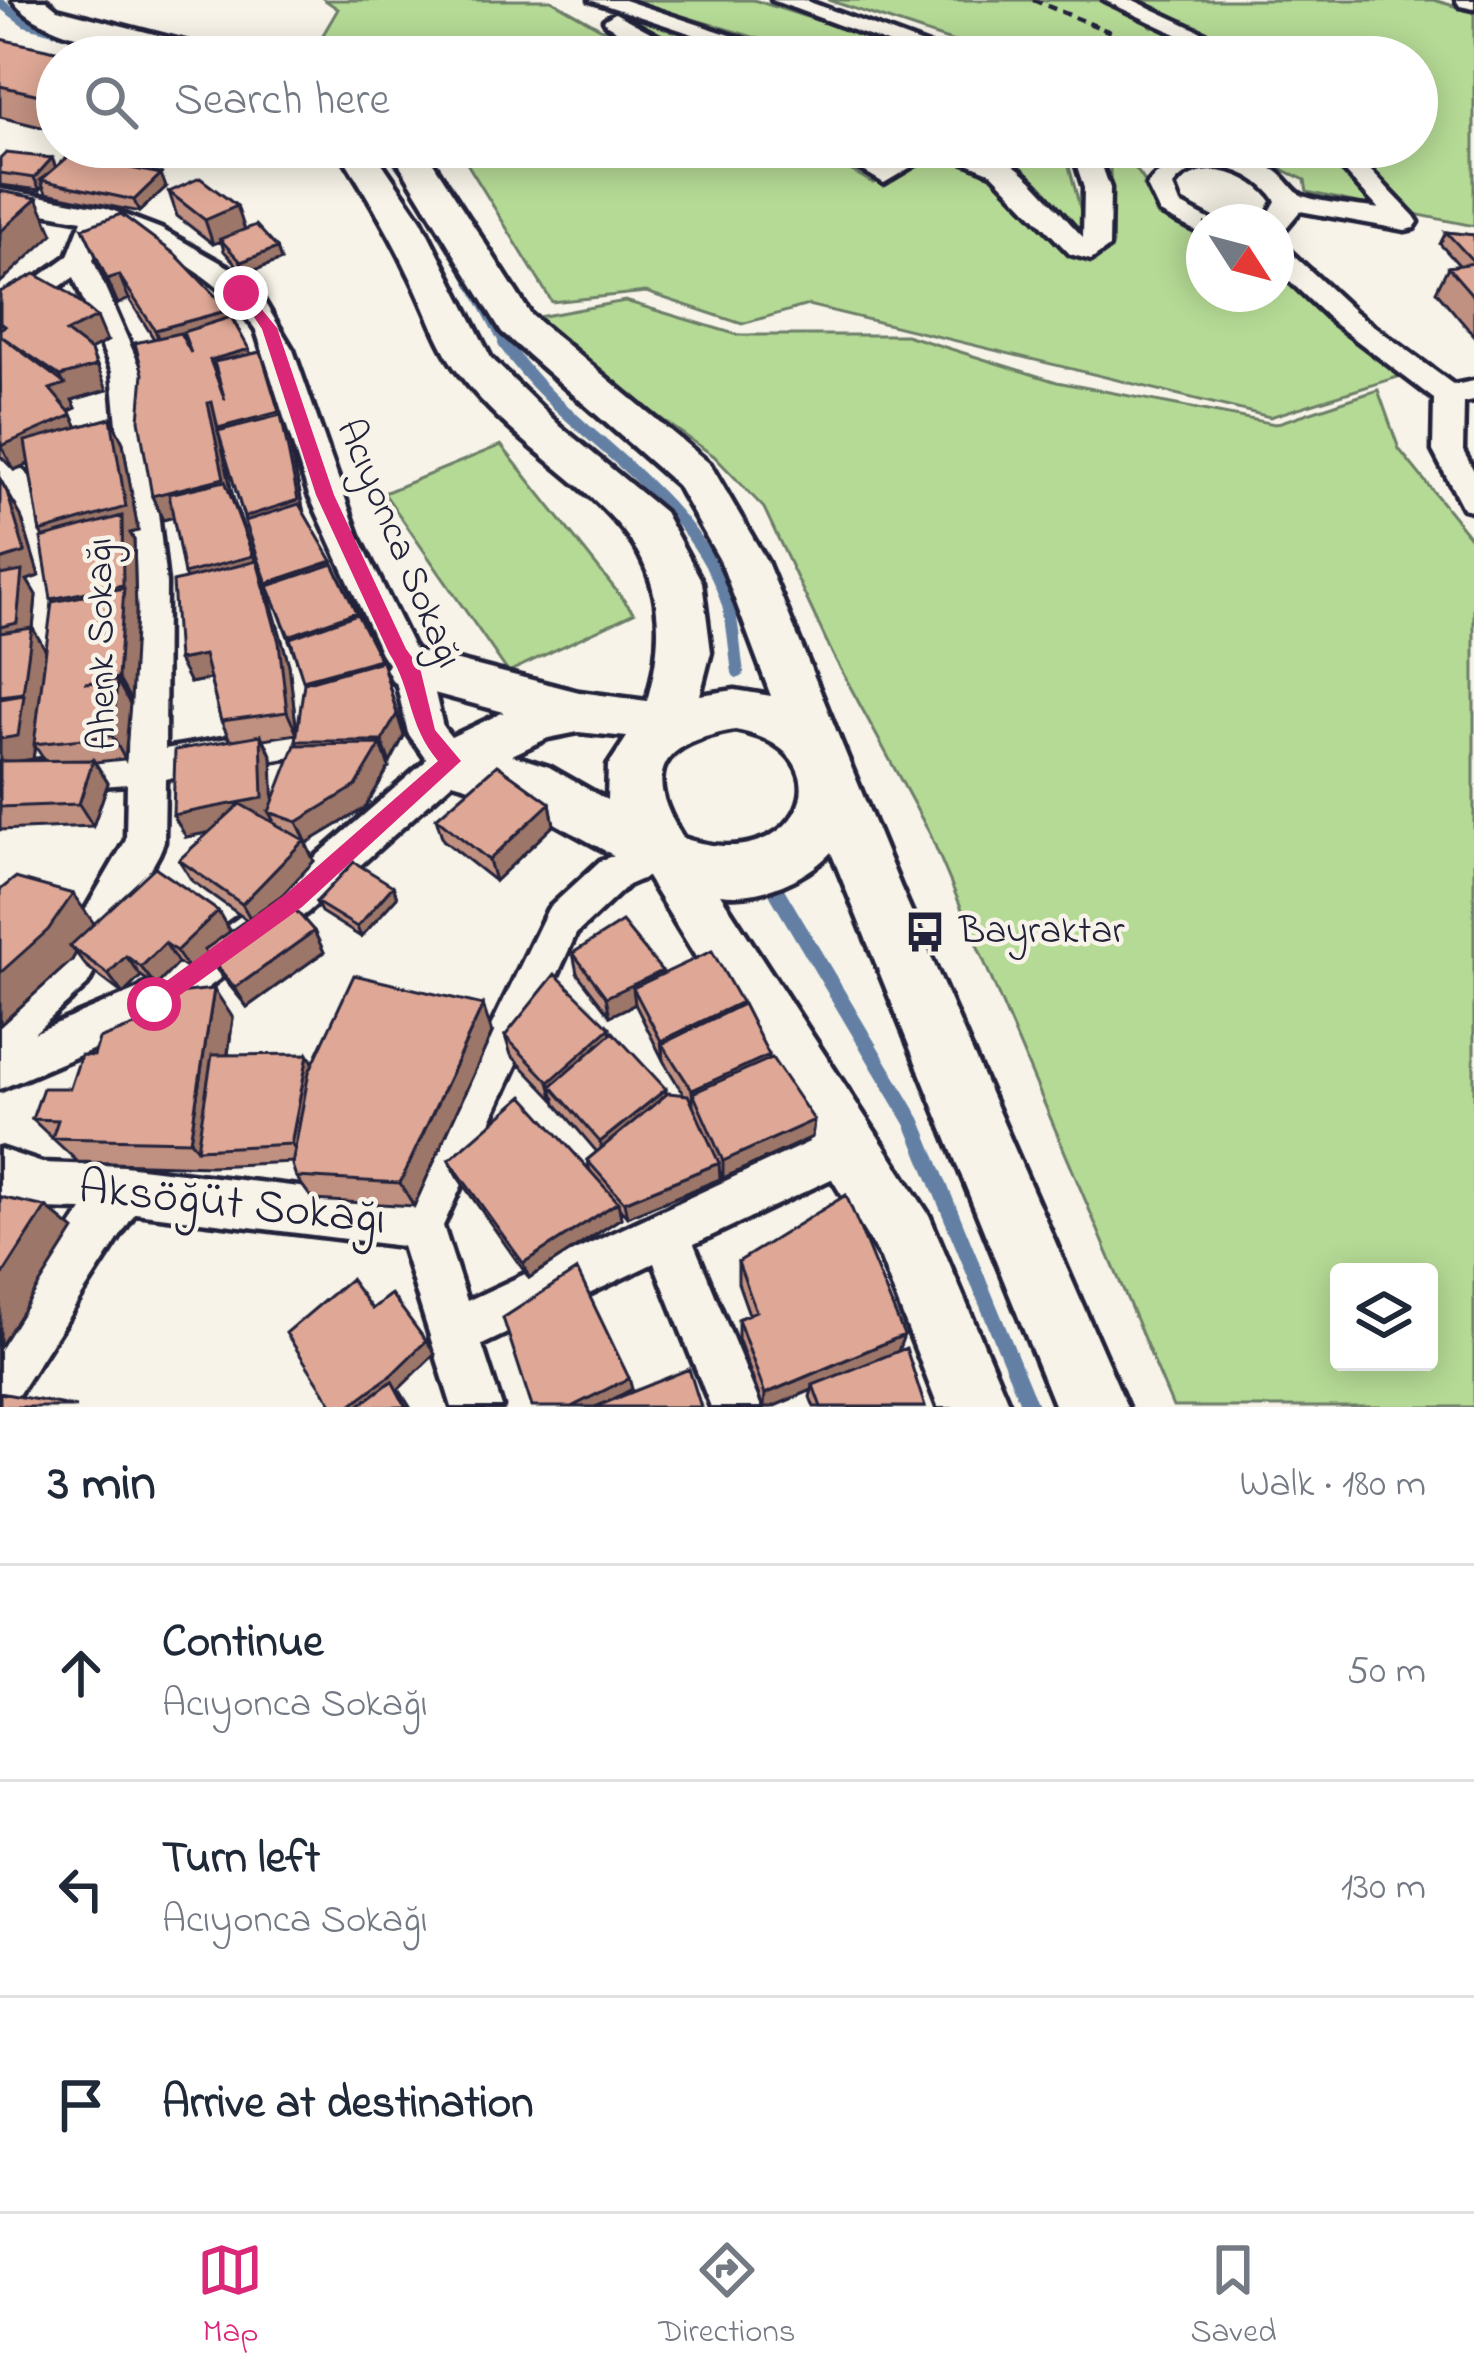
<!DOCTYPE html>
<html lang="en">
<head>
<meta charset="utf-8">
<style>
  :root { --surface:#fff; --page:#f6f6f7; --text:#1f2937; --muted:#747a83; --line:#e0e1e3; --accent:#db2777 }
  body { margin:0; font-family:"Indie Flower",sans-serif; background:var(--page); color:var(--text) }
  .controls { position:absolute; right:36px; bottom:36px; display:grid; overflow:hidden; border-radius:12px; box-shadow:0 6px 30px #0003 }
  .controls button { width:108px; height:108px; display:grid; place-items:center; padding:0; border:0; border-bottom:3px solid var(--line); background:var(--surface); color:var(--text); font:60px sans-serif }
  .compass { position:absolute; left:1186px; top:204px; width:108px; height:108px; border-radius:50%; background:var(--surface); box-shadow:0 6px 30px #0003; rotate:126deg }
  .stop { position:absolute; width:36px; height:36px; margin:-27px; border:9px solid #db2777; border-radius:50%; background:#fff }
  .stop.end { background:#db2777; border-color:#fff; box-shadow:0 3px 12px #0008 }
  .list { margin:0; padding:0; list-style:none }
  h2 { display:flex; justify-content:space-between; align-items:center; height:156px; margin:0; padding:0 48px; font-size:51px }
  h2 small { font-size:39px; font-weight:400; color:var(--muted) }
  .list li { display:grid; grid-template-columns:78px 1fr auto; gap:36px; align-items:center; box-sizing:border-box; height:216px; padding:0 48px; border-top:3px solid var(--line) }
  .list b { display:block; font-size:45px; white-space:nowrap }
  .list p { margin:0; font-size:39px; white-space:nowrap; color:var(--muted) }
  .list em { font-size:39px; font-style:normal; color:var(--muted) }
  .icon { flex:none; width:66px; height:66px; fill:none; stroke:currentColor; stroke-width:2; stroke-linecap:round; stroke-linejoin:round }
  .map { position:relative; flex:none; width:1474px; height:1407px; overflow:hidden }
  .search { position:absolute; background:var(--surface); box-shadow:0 6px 30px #0003; left:36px; right:36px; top:36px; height:132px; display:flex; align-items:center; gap:30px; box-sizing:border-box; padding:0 42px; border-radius:66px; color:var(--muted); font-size:45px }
  .sheet { height:804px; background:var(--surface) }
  nav { display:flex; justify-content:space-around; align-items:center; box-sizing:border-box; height:168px; border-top:3px solid var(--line); background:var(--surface); font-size:33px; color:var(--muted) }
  nav a { display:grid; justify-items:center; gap:6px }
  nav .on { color:var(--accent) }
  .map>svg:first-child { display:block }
  .green { fill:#b5da95; stroke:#6c7e68; stroke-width:3; fill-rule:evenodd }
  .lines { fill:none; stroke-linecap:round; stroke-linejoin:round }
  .stream-far2 { stroke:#6480a4; stroke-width:9 }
  .stream-far1 { stroke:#6480a4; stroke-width:12 }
  .stream { stroke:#6480a4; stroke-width:16 }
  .minor-casing { stroke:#22223b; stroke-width:9 }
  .tertiary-casing { stroke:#22223b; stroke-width:9 }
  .secondary-casing { stroke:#22223b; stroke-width:9 }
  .path { stroke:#22223b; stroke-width:4.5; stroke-dasharray:9 6; stroke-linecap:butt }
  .minor { fill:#f7f3e8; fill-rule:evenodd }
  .tertiary { fill:#f7f3e8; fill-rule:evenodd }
  .secondary { fill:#f7f3e8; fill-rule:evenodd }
  .wall { fill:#c09081; stroke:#22223b; stroke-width:3; fill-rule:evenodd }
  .shaded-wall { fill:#9c7669; stroke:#22223b; stroke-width:3 }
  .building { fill:#dfa896; stroke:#22223b; stroke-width:3 }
  .route { fill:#db2777 }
  .labels { text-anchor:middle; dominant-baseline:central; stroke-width:9; stroke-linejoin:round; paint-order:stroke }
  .street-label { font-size:39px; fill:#22223b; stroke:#f7f3e8 }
  .poi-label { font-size:39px; fill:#22223b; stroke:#f7f3e8; text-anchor:start }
  .near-street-label { font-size:48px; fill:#22223b; stroke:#f7f3e8 }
</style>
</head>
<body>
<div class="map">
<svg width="1474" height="1407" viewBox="0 0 1474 1407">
  <rect width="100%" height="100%" fill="#f7f3e8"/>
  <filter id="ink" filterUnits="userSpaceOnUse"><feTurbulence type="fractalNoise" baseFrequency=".00833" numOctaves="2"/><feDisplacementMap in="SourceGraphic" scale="24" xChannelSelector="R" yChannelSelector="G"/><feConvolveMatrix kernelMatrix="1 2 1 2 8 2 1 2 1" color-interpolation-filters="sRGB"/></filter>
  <g filter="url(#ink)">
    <!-- green -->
    <path class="green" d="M325,0H551L651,57H310L338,9Z
      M629,0H754L931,57H820Z
      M828,0H1107L1235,57H999Z
      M1133,0H1434L1474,12V226L1404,212L1345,147H1417V57H1256Z
      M620,12L757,57H696Z
      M457,147H809L873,183C895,177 910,158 931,152C974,140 1046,229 1074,257H1097L1111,250L1110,165L1096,147C1128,147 1148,183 1158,209L1204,232V294H1276V259L1404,375L1270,417L808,305L742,324L646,292L552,302Z
      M967,147H1064L1088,238H1080L1002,157Z
      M1216,147H1323L1376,207L1307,192L1305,180L1264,161Z
      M625,301L738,335H906L1057,382L1275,424L1378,390L1399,449L1474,542V1407H1173L930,834L833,655L764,508L714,456L596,373L538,317ZM1339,1272H1429V1362H1339Z
      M501,445L634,613L508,672L384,493Z"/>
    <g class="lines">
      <!-- stream-far2 -->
      <path class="stream-far2" d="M0,3L26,22L151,57
        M385,147L406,174
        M459,260L506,346"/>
      <!-- stream-far1 -->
      <path class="stream-far1" d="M504,343C568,437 688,487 726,599C734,621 734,649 738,672"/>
      <!-- stream -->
      <path class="stream" d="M778,894L913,1122L1030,1407"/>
      <!-- minor casing -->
      <g class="minor-casing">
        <path id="minor" d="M590,0H624L797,57H762Z
          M772,0H804L958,57H925Z
          M1104,0H1133L1255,57H1225Z
          M615,13L687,52L690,57H663L607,25L604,20Z
          M823,147H853L884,164C920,142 971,138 1009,162C1036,179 1060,214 1083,237L1084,188L1071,147H1095L1110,188L1109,247L1091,260L1070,254L992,173L938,151L884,183Z
          M1322,147H1348L1414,216L1418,222L1414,228L1405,230L1300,211L1285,229L1276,231V222H1264L1276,201C1255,168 1199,151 1173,186L1180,204L1214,222H1204V235L1160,213L1147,186C1177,145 1234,143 1276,171C1286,177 1293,192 1303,196C1326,204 1355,205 1379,209Z
          M0,189L106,208L161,229L232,269L260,295L293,350L358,535L412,645L429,668L443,727L470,761L464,772L308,912L169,1017L0,1089V1009L57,959L126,840L127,784L0,794V764L128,753L132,583L112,372L74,277L0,327V305L68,256L82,220L0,205ZM105,227C165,249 219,276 256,330L309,495L381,653L394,673L408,733L427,760L280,888L139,989L34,1033L87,985L159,854L164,842L165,779L292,757L305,752L310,742L305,732L292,727L165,749L166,583L142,372L93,260Z
          M1276,245L1285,247L1355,312L1454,385L1474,381V401L1464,403L1463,451L1474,471V511L1463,508L1433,451L1434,399L1335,324L1276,268Z
          M0,456C16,461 41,485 48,502C57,525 78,642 67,661L55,665L43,661L38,652L17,505L0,487Z
          M662,835L676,840L682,852L676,864L628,885L576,934L443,1226L467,1301L835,1130L851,1124L867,1130L874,1146L867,1162L694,1244L761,1407H711L654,1263L482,1345L502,1407H452L402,1246L135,1213L18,1395L0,1402V1333L82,1210L42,1209L0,1195V1149L42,1163L124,1166L407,1200L548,909L600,861Z"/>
      </g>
      <!-- tertiary casing -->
      <g class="tertiary-casing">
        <path id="tertiary" d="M1456,0H1474V9L1460,6Z"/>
      </g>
      <!-- secondary casing -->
      <g class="secondary-casing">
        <path id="secondary" d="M13,0H46L57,9L216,50L221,57C168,57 46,44 13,0Z
          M337,147H371L421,220L491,358L561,427L664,512L702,582L711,652L700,695L735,690L771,696L721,562L677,485L502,332L389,147H423L531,315L710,464L767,562L900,886L1127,1407H1055L831,852C805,880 759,900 720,894L929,1215L1010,1407H938L881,1259L644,872L511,799L432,776L425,761L432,746L504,712L393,682L386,668L393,654L411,649L579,692L647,701C700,513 550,495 458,372C437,344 425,305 409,274C388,229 363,189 337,147ZM735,730C853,751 801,879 683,838C642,773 659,743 735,730ZM578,732L627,737L608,766L607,800L549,767L512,755L548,738Z"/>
      </g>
      <!-- path -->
      <path class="path" d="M1033,0L1115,34"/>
      <!-- minor -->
      <use href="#minor" class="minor"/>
      <!-- tertiary -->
      <use href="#tertiary" class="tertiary"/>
      <!-- secondary -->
      <use href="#secondary" class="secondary"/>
    </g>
    <!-- wall -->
    <path class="wall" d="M0,39L57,57V131L0,117Z
      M52,158L56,167L166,187L139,212L46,193L43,186L40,190L0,185V159Z
      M169,192L277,248L281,260L245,274L224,251L221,241L213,244L177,216Z
      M83,228L229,310L250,354L261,352L289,440L304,513L333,564L382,661L404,736L390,763H387L389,767L365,808L306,843L314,861L282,895L314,931L324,952L247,1007L217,970L207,955L190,971L178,963L156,986L141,976L123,994L86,966L76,953L72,960L0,1025V890L94,923L218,911L230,932L247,920L192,881L179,860L209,832L186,837L230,740L221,721L210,679L190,683L186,579L173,517L163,520L152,496L154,339L129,299L118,304ZM218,431L245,521L305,683L296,741L298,745L273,802L272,757L264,739L297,734L289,665L266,585L234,502Z
      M1446,232L1474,235V336L1436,291L1448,267L1459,265L1440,244Z
      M0,292L107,341L90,350L107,390L72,400L76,408L69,411L78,427L111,418L123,443L138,531L130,533L134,540L136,612L125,759L95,762L108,783L93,826L0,830V479L21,516L39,576L27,580L36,595L33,629L46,651L53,602L44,538L40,532L29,464L14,470L0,456ZM35,746L45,761H21L33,759Z
      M550,803L554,825L495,881L443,840L436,818Z
      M393,886L397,897L361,937L321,912L316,902Z
      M573,953L662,975L741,1005L769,1059L814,1120L812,1137L723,1178L719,1169L720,1179L627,1217L619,1208L621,1218L529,1278L457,1176L449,1160L590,1171L587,1160L597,1152L556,1104L555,1099L554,1100L511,1055L505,1036L611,1033L666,1094L684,1095L664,1062L635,1004L610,1016L577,973Z
      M233,1018L228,1055L313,1063L492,1033L414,1206L313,1200L296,1177L293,1162L211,1166L78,1162L32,1119L70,1088L94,1056Z
      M738,1262L899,1351L925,1407H814L810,1397L812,1390L772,1407H763L738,1338V1319L749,1314L738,1283Z"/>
    <!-- shaded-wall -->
    <path class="shaded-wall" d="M52,158L57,171L41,180L43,186L40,190L34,178Z
      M161,174L166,187L139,212L134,200Z
      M37,198L53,234L0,283V232Z
      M237,206L245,230L213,244L205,220Z
      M277,248L281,260L245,274L241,262Z
      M119,275L129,299L118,304L107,279Z
      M229,310L238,335L165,355L155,330Z
      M97,317L107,341L77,357L66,332Z
      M249,349L257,373L219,385L210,360Z
      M91,351L107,390L72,400L76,408L62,414L50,389L64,384L60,376Z
      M261,352L289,440L306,524L253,541L244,517L227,452L218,428Z
      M212,402L234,502L261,575L257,561L266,585L289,665L297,734L287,712L195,598L184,574L233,502L163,520L152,496L208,403Z
      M72,415L84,440L14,470L1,446Z
      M111,418L123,443L138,531L130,533L134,540L136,612L131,701L118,678L65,623L51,599L54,556L40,532Z
      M7,492L21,516L39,576L27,580L36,595L33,629L47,652L33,759L0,764V560Z
      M332,561L340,585L276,607L267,583Z
      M204,655L215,678L190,683L178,660Z
      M380,659L404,736L390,763L382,741L313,703L303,680Z
      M117,681L130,704L125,759L112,736Z
      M261,735L272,757L274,814L269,812L273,820L186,837L173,815Z
      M381,744L389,767L365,808L307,843L297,822Z
      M93,760L108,783L93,826L79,804Z
      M550,803L554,825L495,881L489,860Z
      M304,840L314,861L254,925L242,904Z
      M393,886L397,897L361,937L357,927Z
      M73,894L95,925L70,946L76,953L72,960L0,1025V973Z
      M218,911L230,932L190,971L176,951Z
      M314,931L324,952L247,1007L235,988Z
      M165,943L178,963L156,986L141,967Z
      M126,956L141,976L123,994L108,974Z
      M662,971L664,991L633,988L635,1004L610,1016L606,997Z
      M214,989L233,1018L214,1148L197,1149L190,1141Z
      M741,1002V1021L662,1044L663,1060L661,1041Z
      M483,1005L492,1033L414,1206L400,1183Z
      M610,1028L613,1047L551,1086L554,1100L549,1082Z
      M308,1054L319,1072L303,1161L291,1144Z
      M769,1055V1074L693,1093V1108L692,1090Z
      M666,1089L667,1107L604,1159L600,1142Z
      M814,1120L812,1137L723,1178V1161Z
      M719,1163L720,1179L627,1217L624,1202Z
      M618,1202L621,1218L529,1278L523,1263Z
      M46,1207L74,1230L0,1347V1279Z
      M904,1335L897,1354L813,1385L812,1390L772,1407H764L765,1394Z
      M426,1341L435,1354L399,1389L410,1407H348Z
      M629,1378L632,1389L598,1407H571Z"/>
    <!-- building -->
    <path class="building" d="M0,39L83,57H57V99L0,86Z
      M6,153L52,158L34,178L0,173V159Z
      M69,156L161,174L134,200L41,180Z
      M200,178L237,206L205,220L169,192Z
      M0,191L37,198L0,232Z
      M121,214L176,255L229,310L155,330L119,275L107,279L83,228Z
      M256,225L277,248L241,262L220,239Z
      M1446,232L1474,235V261H1473Z
      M1474,263V297L1448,267Z
      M35,274L69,293L97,317L66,332L91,351L96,366L60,376L1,336L65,384L50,389L72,415L1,446L0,329L5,326L0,322V292Z
      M231,317L249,349L210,360L225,400L214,362L261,352L279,412L218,428L212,402L208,403L224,478L152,496L139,420L143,374L135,343L180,333L191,353L183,332Z
      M281,415L298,500L244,517L218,431Z
      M111,418L126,507L40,532L25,441Z
      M0,479L7,492L25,552L0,560Z
      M225,481L253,556L184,574L169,494Z
      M299,504L332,561L267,583L245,521Z
      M122,516L123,585L51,599L41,538Z
      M257,561L279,642L287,712L221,721L204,655L178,660L173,582Z
      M333,564L356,612L289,636L268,586Z
      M22,571L17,623L0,627V575Z
      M124,588L118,678L85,683L117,681L112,736L34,744L52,602Z
      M357,614L380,659L303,680L290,638Z
      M32,628L23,693L0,696V633Z
      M382,661L397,714L382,741H296L304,683Z
      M24,695L18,736L0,739V699Z
      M261,735L263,798L173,815L175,750Z
      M381,744L356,786L297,822L269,812L295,745Z
      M93,760L79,804L0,807V761Z
      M497,765L550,803L489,860L436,818Z
      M240,804L304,840L242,904L179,860Z
      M354,862L393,886L357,927L316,902Z
      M155,867L218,911L176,951L165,943L141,967L126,956L108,974L70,946Z
      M15,878L73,894L48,930L0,973V890Z
      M282,895L314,931L235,988L204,950Z
      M622,922L662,971L606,997L573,953Z
      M712,951L741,1002L661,1041L633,988Z
      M555,974L610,1028L549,1082L505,1036Z
      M354,975L483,1005L400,1183L296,1177L292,1165L309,1072Z
      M214,989L190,1141L52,1138L58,1120L32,1119L43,1088H70L81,1055L94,1056L99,1039L161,1016L169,994Z
      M743,1004L769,1055L692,1090L662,1044Z
      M613,1032L666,1089L600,1142L551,1086Z
      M308,1054L291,1144L197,1149L212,1055Z
      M772,1058L814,1120L723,1161L693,1093Z
      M668,1093L688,1095L719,1163L624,1202L587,1160Z
      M523,1096L618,1202L523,1263L449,1160Z
      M846,1195L904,1335L765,1394L738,1319L756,1311L738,1262Z
      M0,1197L46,1207L0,1279Z
      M577,1270L629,1378L571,1407H532L503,1318Z
      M350,1279L372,1309L391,1294L426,1341L390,1376L348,1407H334L286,1333Z
      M906,1348L925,1407H821L813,1385Z
      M689,1369L701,1407H595Z
      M392,1381L406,1407H357Z
      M0,1393L76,1407H0Z"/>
  </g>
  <!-- route -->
  <path class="route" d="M236,290H246L277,328L334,495L406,649L420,668L435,730L461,761L302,907L154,1014L146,1011V996L287,893L438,761C407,724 413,691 389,653L316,495L262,329Z"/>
  <!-- icons -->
  <defs>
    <g id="bus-bare" transform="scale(3.24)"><path d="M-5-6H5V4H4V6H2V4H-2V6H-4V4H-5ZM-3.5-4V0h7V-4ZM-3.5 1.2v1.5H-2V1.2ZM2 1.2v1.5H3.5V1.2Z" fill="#22223b" stroke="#f7f3e8" stroke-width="2.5" paint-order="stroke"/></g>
  </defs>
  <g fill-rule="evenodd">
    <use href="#bus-bare" x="925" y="932"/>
  </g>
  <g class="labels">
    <!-- street labels -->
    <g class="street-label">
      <text transform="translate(398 544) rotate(67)">Acıyonca Sokağı</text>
      <text transform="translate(103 644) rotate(-91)">Ahenk Sokağı</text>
    </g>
    <!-- poi labels -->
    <g class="poi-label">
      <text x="959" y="932">Bayraktar</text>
    </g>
    <!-- near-street labels -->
    <g class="near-street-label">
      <text transform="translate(232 1205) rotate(6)">Aksöğüt Sokağı</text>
    </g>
  </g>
</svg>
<div class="controls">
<button><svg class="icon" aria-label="layers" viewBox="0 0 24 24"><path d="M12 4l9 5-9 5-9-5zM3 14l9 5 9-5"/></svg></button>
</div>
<svg class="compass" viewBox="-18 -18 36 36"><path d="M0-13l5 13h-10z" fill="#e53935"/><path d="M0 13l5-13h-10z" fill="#747a83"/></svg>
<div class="stop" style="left:154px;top:1004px"></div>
<div class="stop end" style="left:241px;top:293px"></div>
<div class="search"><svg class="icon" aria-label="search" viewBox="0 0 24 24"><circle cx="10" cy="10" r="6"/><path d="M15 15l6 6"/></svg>Search here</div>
</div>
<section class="sheet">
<h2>3 min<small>Walk · 180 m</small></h2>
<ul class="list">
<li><svg class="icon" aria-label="ahead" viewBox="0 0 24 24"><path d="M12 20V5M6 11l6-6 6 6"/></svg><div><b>Continue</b><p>Acıyonca Sokağı</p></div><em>50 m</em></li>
<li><svg class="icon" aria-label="left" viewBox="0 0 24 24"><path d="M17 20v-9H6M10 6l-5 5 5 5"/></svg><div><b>Turn left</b><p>Acıyonca Sokağı</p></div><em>130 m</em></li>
<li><svg class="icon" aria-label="arrive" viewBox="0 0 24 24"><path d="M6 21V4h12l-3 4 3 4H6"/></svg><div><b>Arrive at destination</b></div></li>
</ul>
</section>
<nav>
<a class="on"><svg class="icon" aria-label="map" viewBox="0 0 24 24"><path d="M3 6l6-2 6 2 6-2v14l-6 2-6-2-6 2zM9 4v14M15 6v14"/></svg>Map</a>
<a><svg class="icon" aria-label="directions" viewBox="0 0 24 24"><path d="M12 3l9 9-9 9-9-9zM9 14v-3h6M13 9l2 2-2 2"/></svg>Directions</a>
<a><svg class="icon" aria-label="saved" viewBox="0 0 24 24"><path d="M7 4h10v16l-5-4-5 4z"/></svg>Saved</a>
</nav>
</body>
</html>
